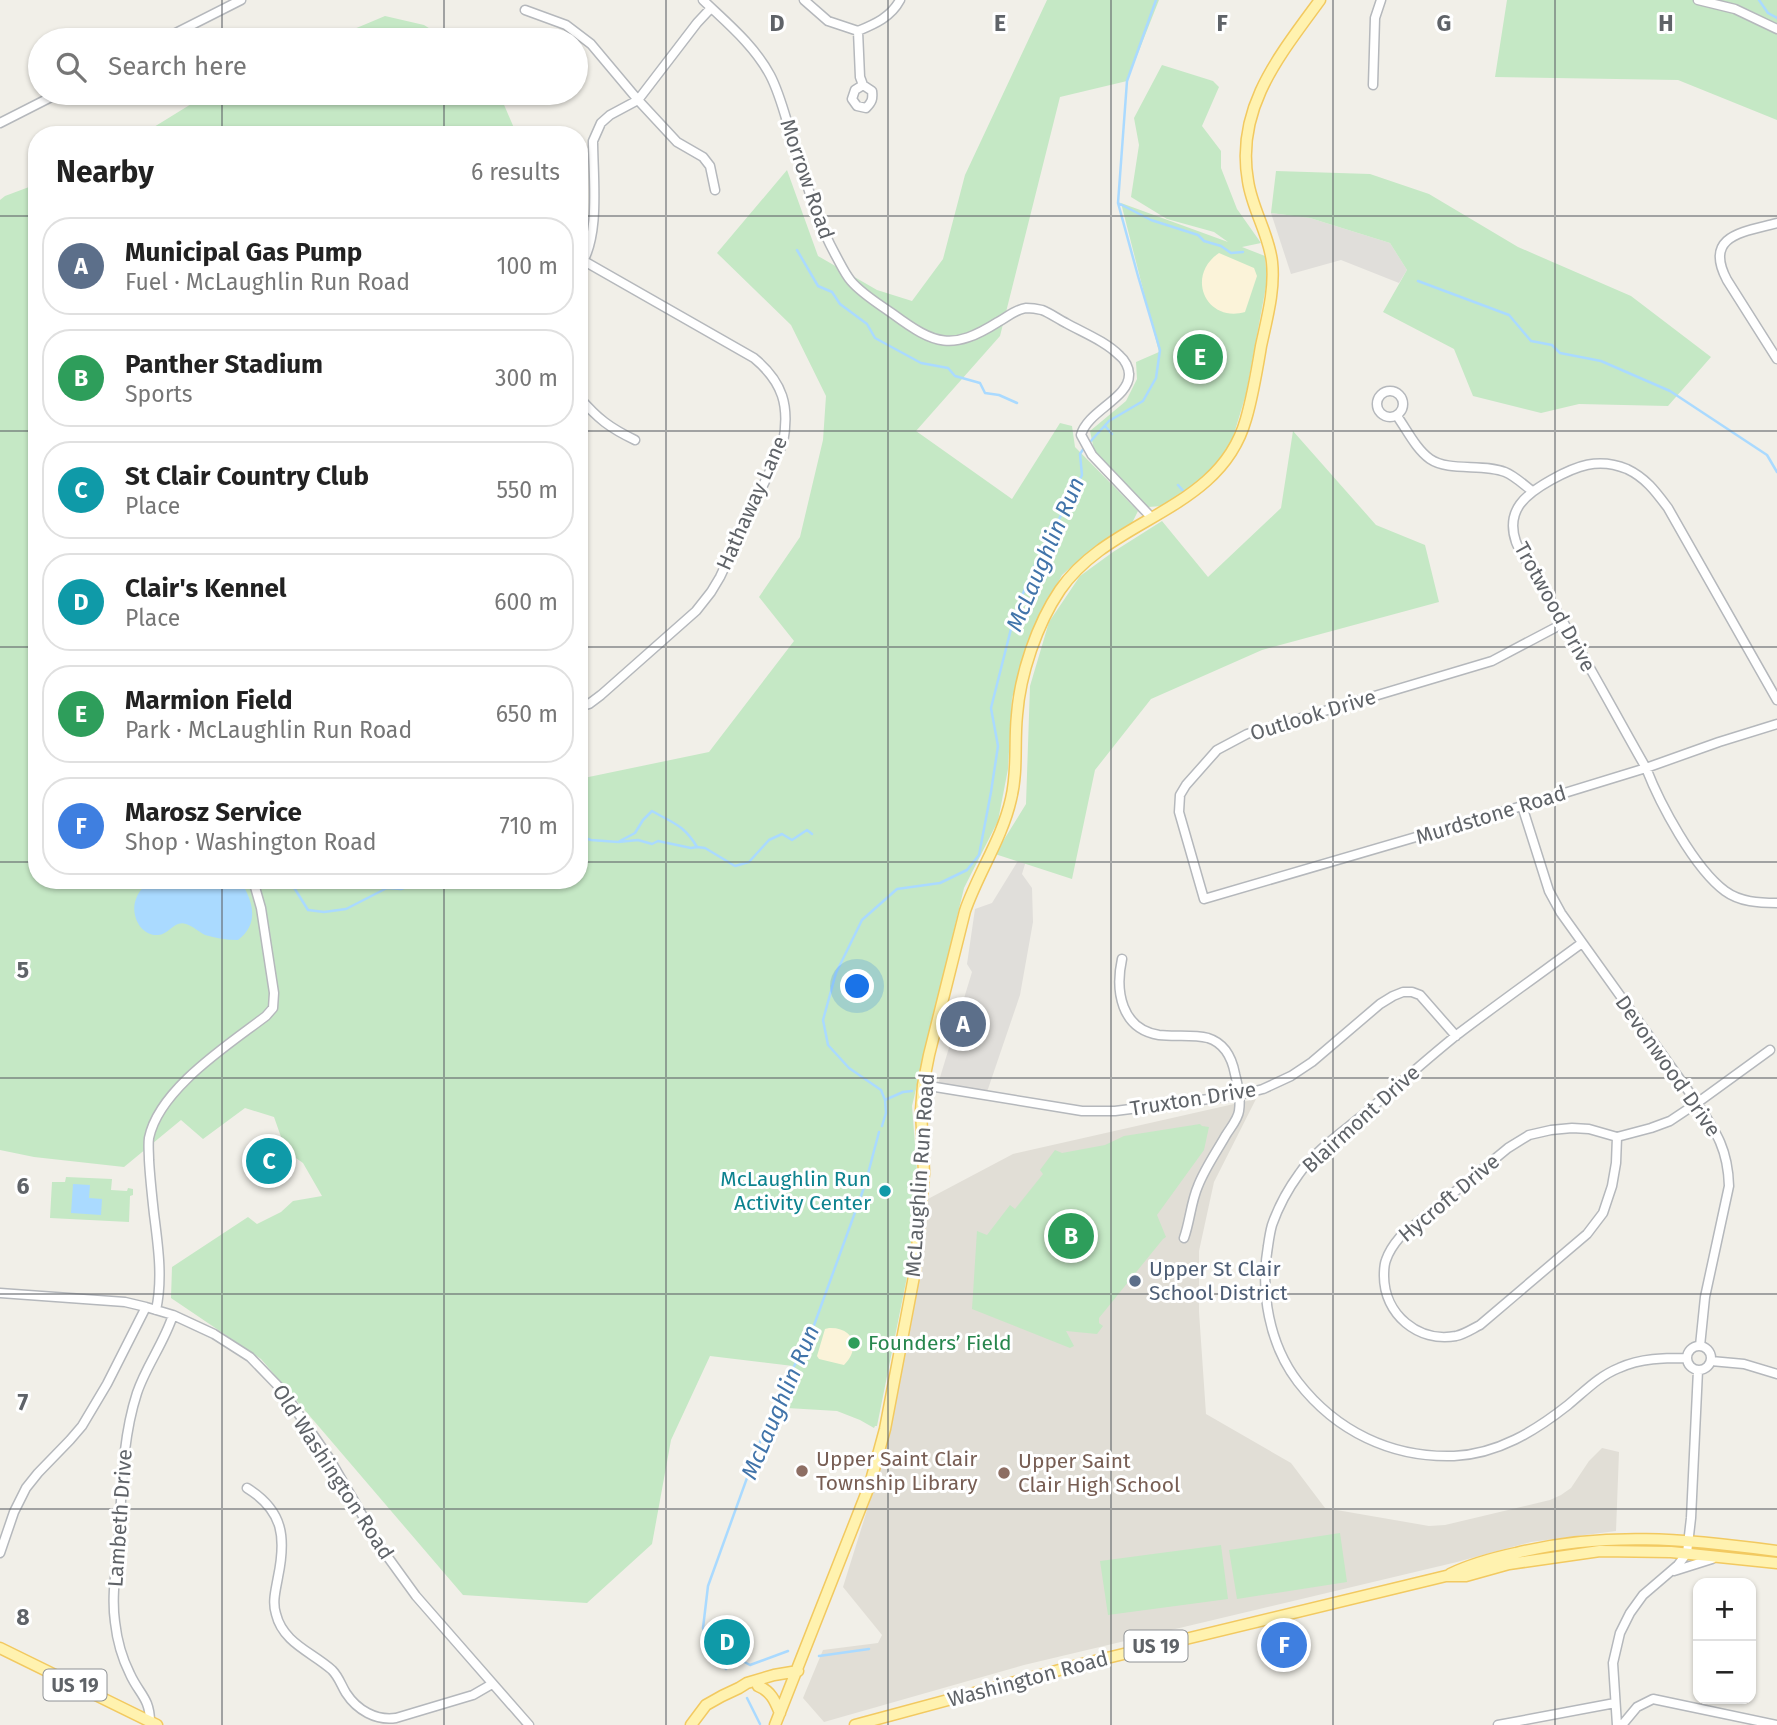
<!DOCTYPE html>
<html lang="en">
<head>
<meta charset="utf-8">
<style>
  :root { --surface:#fff; --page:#f2f2f2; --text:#222; --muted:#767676; --line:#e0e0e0; --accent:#0b8043 }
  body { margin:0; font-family:"Fira Sans",sans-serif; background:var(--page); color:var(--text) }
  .controls { position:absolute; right:21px; bottom:21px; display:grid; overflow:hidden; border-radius:14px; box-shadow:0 2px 5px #0004 }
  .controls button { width:63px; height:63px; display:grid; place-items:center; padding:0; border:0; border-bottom:2px solid var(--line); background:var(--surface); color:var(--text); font:35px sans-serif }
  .you { position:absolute; left:858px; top:987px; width:24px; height:24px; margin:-18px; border:5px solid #fff; border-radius:50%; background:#1a73e8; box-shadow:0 0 0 10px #1a73e833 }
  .badge { display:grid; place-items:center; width:46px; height:46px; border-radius:50%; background:var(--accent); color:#fff; font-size:23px; font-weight:700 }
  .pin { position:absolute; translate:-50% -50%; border:4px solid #fff; box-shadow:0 2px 7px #0006 }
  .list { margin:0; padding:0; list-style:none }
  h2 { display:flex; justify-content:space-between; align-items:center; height:91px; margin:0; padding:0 28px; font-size:30px }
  h2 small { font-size:23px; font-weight:400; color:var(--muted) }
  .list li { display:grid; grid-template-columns:46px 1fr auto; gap:21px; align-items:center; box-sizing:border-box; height:98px; margin:0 14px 14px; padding:0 14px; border:2px solid var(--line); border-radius:28px }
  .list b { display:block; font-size:26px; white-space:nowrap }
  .list p { margin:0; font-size:23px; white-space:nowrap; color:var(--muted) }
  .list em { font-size:23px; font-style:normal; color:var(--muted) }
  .icon { flex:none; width:38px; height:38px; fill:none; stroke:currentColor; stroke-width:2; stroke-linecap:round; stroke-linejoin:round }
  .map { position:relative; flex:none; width:1777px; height:1725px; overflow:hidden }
  .search { position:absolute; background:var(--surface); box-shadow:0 2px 5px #0004; left:28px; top:28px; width:560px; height:77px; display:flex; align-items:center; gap:18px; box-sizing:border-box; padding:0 24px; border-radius:38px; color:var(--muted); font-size:26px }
  .panel { position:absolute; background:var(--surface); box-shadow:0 2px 5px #0004; left:28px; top:126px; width:560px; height:763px; border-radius:28px }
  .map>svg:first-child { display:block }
  .industrial { fill:#e0deda }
  .education { fill:#e1ded6 }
  .green { fill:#c5e8c5 }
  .sand { fill:#fbf3d9 }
  .water { fill:#aadaff }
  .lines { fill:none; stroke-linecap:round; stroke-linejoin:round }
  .stream { stroke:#aadaff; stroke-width:2.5 }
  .minor-casing { stroke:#b5b8bc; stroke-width:11 }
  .major-casing { stroke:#f2c960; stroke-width:13 }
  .minor { stroke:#fff; stroke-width:8 }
  .major { stroke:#fff2af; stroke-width:10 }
  .grid { fill:none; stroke:#5f6368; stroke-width:2; stroke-opacity:0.55 }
  .culture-dot { fill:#0f9aa8; stroke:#fff; stroke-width:2.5 }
  .service-dot { fill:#5c6f8a; stroke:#fff; stroke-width:2.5 }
  .leisure-dot { fill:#2e9e5b; stroke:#fff; stroke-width:2.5 }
  .education-dot { fill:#8d6e63; stroke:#fff; stroke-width:2.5 }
  .labels { text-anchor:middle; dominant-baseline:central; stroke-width:6; stroke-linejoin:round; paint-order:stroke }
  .shield { fill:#fff; stroke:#8f9295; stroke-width:2 }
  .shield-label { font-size:19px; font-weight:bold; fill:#5f6368 }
  .street-label { font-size:21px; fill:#5f6368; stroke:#fff }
  .culture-label { font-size:21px; fill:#0d838f; stroke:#fff; text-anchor:end }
  .service-label { font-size:21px; fill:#4e5e75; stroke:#fff; text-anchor:start }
  .leisure-label { font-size:21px; fill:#27864d; stroke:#fff; text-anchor:start }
  .education-label { font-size:21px; fill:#785e54; stroke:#fff; text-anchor:start }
  .water-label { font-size:23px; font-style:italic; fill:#4174aa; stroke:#fff }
  .grid-label { font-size:23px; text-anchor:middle; font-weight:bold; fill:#5f6368; stroke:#fff; stroke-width:6; stroke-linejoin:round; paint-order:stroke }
</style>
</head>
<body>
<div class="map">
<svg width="1777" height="1725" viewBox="0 0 1777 1725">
  <rect width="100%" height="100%" fill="#f1efe8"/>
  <!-- industrial -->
  <path class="industrial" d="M1271,213L1310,218L1390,243L1407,270L1399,283L1341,260L1291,274Z
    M1019,859L1026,861L1022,874L1032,888L1033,922L1020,995L987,1092L938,1084L972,972L967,964L975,909L992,903Z"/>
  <!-- education -->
  <path class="education" d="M1256,1099L1214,1182L1199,1251V1312L1206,1414L1291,1463L1325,1508L1429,1526L1445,1525L1550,1500L1561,1495L1571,1488L1589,1461L1602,1448L1619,1452L1616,1531L1531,1542L1457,1562L1024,1665L824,1722L803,1698L823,1650L878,1643L882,1635L843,1587L883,1459L912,1320L922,1255L926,1200L1013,1154Z"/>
  <!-- green -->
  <path class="green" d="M1047,0H1159L1127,81L1060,97L1000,336L916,431L1012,499L1060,423L1072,426L1075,447L1138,511L1131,525L1088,552L1062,575L1035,626L1012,698L1008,769L998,821L964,888L912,1106L917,1171L913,1247L877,1426H875L874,1428L860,1420L837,1411L787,1408V1392L785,1391L789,1383L793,1366L710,1356L671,1440L652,1544L587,1603L463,1595L261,1359L171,1298L172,1267L248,1217L257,1224L281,1212L293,1201L322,1196L303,1163L286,1151L274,1117L245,1108L203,1139L181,1120L124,1167L34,1157L0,1150V200L5,196L37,184V880H579V779L709,752L794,641L759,597L800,537L823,440L826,396L791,325L717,253L787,170L818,256L877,290L912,301L943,259L965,175Z
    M1507,0H1777V120L1678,80L1495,77Z
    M385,16L424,25L448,40H328Z
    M1162,65L1213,81L1219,87L1202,126L1221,151V168L1237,209L1261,243L1242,247L1265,256L1267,281L1246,394L1231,444L1207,475L1163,506L1148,507L1095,455L1090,431L1126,401L1137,379L1136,362L1159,352L1121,203L1228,242L1214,232L1167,219L1131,197L1139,145L1134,118Z
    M209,93H499L517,135H141Z
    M1276,171L1370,174L1429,194L1518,247L1631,296L1711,357L1668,406L1579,404L1541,413L1473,396L1454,349L1383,312L1407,270L1390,243L1310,218L1271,213Z
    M1293,431L1376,525L1425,545L1439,602L1262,650L1151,699L1095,770L1072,879L995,854L1026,804L1030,686L1049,622L1080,576L1113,552L1162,521L1208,577L1281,508Z
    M1200,1124L1202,1126L1209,1127L1204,1150L1157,1215L1166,1237L1163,1239L1099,1318V1323L1103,1326L1097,1334L1066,1331L1074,1346L1070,1348L972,1309L977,1231L987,1235L1010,1205L1015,1209L1043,1174L1040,1170L1055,1150L1062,1153L1105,1145L1124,1136Z
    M66,1177L112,1179L111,1190L127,1191L128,1188L133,1189V1195L130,1196L129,1222L50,1218L52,1182H65Z
    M1340,1533L1347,1582L1237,1599L1229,1550Z
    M1221,1545L1228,1599L1108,1615L1100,1561Z"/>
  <!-- sand -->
  <path class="sand" d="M1219,253L1254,268L1257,276L1245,312C1206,323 1185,276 1219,253Z
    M829,1328C854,1327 861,1348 844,1365L819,1359L817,1356L825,1329Z"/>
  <!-- water -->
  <path class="water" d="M154,880H240C253,901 260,923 238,940C227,940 215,938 205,935C199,932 193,926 186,924C174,920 169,935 158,935C140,936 130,914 136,899C139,890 145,885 154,880Z
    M73,1184L90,1185L89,1198L102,1199L101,1215L71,1213Z"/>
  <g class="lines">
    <!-- stream -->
    <path class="stream" d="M1759,0L1768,13L1777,18
      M1118,203L1151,220L1198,235L1204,241L1221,246L1231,253L1243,252
      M797,250L818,286L832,292L840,304L867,324L875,338L921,363L948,368L955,376L980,383L985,393L999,395L1017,403
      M1418,281L1509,315L1531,341L1552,345L1560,353L1601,361L1670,391L1767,455L1777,472
      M1105,426L1112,434
      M1089,443L1109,421L1143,401L1156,378L1160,350L1138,276L1118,203L1127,81L1156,0
      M1178,485L1185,493
      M579,836L591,840L618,842L635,833L643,820L652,811C673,823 684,825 697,847
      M618,842L638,840L652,844L658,841L691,848L697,847L705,848L735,866L749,862L769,840L782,834L792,840L807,830L812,834
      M293,886L308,910L324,912L346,909L387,888L401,889L426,880
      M885,1100L903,1092L912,1091
      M882,1126L886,1113L885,1100L881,1090L849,1068L828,1045L823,1020L836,973L862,920L897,889L940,883L967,870L979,855L991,792L998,746L991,708L1015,613L1034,567L1082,475L1080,454L1084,448
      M715,1653L737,1658L750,1665L788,1651
      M819,1656L869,1649
      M726,1669L713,1652L703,1628L708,1586L769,1417L813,1328L865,1185L879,1132
      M747,1698L760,1724"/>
    <!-- minor casing -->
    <g class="minor-casing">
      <path id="minor" d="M703,0C727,23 754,45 770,75C778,90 783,108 788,125C803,168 813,214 835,254C840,263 845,274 851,281C862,294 879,304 893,314C935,345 952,351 998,322C1007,317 1016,309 1026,308C1031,308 1038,309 1042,310C1050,313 1058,319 1066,323C1084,333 1105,341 1120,356C1125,360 1129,368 1129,374C1130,398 1087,411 1081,435L1092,455L1152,518
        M804,0L828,21L858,31C875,24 891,17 900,0
        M1698,0L1735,9L1777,29
        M525,10L566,25L591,44L638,100L677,142L703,157L710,166L715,190
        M858,31L860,77L863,85L872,91C873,99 872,102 866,108L857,106L852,99L855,90L863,85
        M162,40L241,0
        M1373,85L1375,18L1381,0
        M0,123L59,93
        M1777,223C1744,232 1703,235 1727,280L1777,359
        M579,268C601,238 593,177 593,141L601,123L610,115L638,100L697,23L711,8
        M1377 404a13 13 0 1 1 26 0a13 13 0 1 1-26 0Z
        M579,397C598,419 610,428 635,440
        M1397,416C1407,430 1416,449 1430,459C1449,472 1483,463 1505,472C1515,476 1524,485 1532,491
        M1564,623L1492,661L1247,734L1217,750L1186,785L1180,795L1179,812L1204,899L1522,806L1646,768L1719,742L1777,724
        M1777,700L1668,508C1656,492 1646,478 1627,469C1598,457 1576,466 1551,480C1526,494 1505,510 1516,542C1519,550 1525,558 1529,565C1540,583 1551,601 1562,620C1591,668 1618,719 1646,768C1660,804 1694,868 1725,891C1740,902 1759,903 1777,903
        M579,707L589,704L601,695L696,611L711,592L720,577L783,443C790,406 783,382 754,358L584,261
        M1522,806L1549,891L1561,913L1697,1103C1717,1133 1728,1150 1729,1186L1705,1297L1700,1346
        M1582,943C1541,973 1499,1003 1458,1034C1428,1058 1399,1084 1369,1110C1347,1129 1316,1149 1299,1174C1288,1189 1278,1208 1272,1225C1270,1232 1269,1239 1268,1246C1260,1292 1269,1344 1298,1382C1336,1431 1391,1458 1454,1456C1498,1454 1535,1431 1568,1405C1585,1391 1599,1376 1619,1368C1641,1358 1664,1358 1687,1358
        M1122,959C1115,991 1121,1029 1159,1035C1175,1037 1192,1034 1208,1038C1224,1043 1232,1058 1235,1074C1238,1086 1241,1098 1239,1111C1238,1119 1231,1127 1226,1135C1217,1151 1205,1168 1198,1186C1191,1202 1190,1221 1184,1238
        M923,1085L1082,1111H1115L1240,1095L1263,1089L1291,1076L1312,1062L1380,1004L1393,996L1403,992H1412L1420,995L1456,1036
        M1572,1128L1589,1129L1617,1137L1616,1163L1612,1186L1603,1213L1587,1234L1480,1325C1472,1329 1465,1334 1456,1336C1418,1343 1384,1314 1384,1276C1384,1270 1384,1265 1386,1260C1389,1251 1394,1244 1400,1237L1508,1148L1529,1135L1551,1130Z
        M1617,1137L1651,1128L1670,1121L1697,1103L1770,1050
        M0,1293L125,1302L146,1307L173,1315L214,1334L250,1357L282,1390L329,1458L382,1549L416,1596L529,1725
        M156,1310C163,1279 158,1245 154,1214C152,1196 150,1178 149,1160C149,1153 148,1145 149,1138C159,1089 228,1045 266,1016L273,1008L274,993L261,908L255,887L250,880
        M1687 1358a12 12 0 1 1 24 0a12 12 0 1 1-24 0Z
        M1711,1361L1744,1364L1777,1374
        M247,1488C284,1511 286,1538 278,1577C276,1589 272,1602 276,1614C283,1643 312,1652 332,1670C339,1677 341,1685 346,1693C357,1710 376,1721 396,1718L473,1695L492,1684
        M0,1553L14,1512L26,1488L38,1473L70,1440L82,1426L107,1384L146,1307
        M1674,1571L1712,1559
        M150,1722C150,1698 139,1694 130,1674C122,1658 117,1640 115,1622C111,1594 117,1565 119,1537C122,1489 122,1439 137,1393C146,1366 164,1343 173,1315
        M1498,1725L1615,1703
        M1617,1725L1613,1663L1620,1633L1630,1613L1643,1595L1678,1565L1687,1553L1691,1518L1698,1370
        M1622,1725L1637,1707L1653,1699L1777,1725"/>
    </g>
    <!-- major casing -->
    <g class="major-casing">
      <path id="major" d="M1450,1574C1471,1564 1493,1558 1516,1553C1604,1531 1688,1539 1777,1551
        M0,1648L157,1725
        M758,1686C771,1691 775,1701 780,1713
        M691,1725L706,1705L722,1696L739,1688L747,1683L774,1675L798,1671
        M775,1725L870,1484L885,1429L915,1271L924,1173L921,1110L923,1085L929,1055L965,911C978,873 1002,839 1011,799C1018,771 1014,743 1017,715C1020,674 1037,624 1060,590C1110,517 1220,512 1246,419C1253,395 1257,370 1261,346C1267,318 1275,290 1272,262C1269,234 1252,209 1248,181C1235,108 1280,55 1320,0
        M855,1725L1078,1665L1446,1576H1466L1509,1564L1600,1551L1671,1552L1777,1563"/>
    </g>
    <!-- minor -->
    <use href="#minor" class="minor"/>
    <!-- major -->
    <use href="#major" class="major"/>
  </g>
  <!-- grid -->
  <path class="grid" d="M222,0V40M444,0V40M666,0V1725M888,0V1725M1111,0V1725M1333,0V1725M1555,0V1725M222,93V135M444,93V135M0,216H37M579,216H1777M0,431H37M579,431H1777M0,647H37M579,647H1777M0,862H37M579,862H1777M222,880V1725M444,880V1725M0,1078H1777M0,1294H1777M0,1509H1777"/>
  <!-- markers -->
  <circle class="culture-dot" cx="885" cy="1191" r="7"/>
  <circle class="service-dot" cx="1135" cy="1281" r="7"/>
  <circle class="leisure-dot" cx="854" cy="1343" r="7"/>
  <g class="education-dot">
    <circle cx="802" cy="1471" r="7"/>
    <circle cx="1004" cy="1473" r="7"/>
  </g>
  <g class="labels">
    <!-- shield labels -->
    <g class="shield">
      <rect x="1124.5" y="1630.5" width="63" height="31" rx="5"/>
      <rect x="43.5" y="1669.5" width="63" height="31" rx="5"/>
    </g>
    <g class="shield-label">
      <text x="1156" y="1646">US 19</text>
      <text x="75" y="1685">US 19</text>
    </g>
    <!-- street labels -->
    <g class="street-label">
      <text transform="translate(807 179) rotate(71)">Morrow Road</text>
      <text transform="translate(752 503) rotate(-66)">Hathaway Lane</text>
      <text transform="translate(1555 607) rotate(61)">Trotwood Drive</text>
      <text transform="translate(1313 715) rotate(-17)">Outlook Drive</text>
      <text transform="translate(1491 815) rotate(-17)">Murdstone Road</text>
      <text transform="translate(1668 1066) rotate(55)">Devonwood Drive</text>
      <text transform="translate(1193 1099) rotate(-9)">Truxton Drive</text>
      <text transform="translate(1361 1119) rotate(-42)">Blairmont Drive</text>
      <text transform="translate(920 1175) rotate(-86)">McLaughlin Run Road</text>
      <text transform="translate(1449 1198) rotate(-40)">Hycroft Drive</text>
      <text transform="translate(333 1472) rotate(57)">Old Washington Road</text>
      <text transform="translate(120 1518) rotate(-86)">Lambeth Drive</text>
      <text transform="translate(1028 1679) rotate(-15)">Washington Road</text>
    </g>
    <!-- culture labels -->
    <g class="culture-label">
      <text x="871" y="1179">McLaughlin Run<tspan x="871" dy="24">Activity Center</tspan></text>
    </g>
    <!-- service labels -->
    <g class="service-label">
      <text x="1149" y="1269">Upper St Clair<tspan x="1149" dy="24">School District</tspan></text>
    </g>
    <!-- leisure labels -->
    <g class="leisure-label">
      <text x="868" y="1343">Founders’ Field</text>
    </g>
    <!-- education labels -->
    <g class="education-label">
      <text x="816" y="1459">Upper Saint Clair<tspan x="816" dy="24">Township Library</tspan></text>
      <text x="1018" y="1461">Upper Saint<tspan x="1018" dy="24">Clair High School</tspan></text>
    </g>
    <!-- water labels -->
    <g class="water-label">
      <text transform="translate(1045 554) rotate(-67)">McLaughlin Run</text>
      <text transform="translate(780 1402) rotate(-67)">McLaughlin Run</text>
    </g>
  </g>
  <g class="grid-label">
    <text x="777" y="31">D</text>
    <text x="1000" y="31">E</text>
    <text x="1222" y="31">F</text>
    <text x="1444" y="31">G</text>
    <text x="1666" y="31">H</text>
    <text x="23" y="978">5</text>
    <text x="23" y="1194">6</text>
    <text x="23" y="1410">7</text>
    <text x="23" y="1625">8</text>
  </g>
</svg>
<div class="controls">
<button>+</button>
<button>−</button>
</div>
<div class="you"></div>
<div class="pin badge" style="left:963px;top:1024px;background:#5c6f8a">A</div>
<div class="pin badge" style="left:1071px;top:1236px;background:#2e9e5b">B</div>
<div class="pin badge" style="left:269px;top:1161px;background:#0f9aa8">C</div>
<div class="pin badge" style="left:727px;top:1642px;background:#0f9aa8">D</div>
<div class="pin badge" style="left:1200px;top:357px;background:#2e9e5b">E</div>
<div class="pin badge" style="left:1284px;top:1645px;background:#3f7fe0">F</div>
<div class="search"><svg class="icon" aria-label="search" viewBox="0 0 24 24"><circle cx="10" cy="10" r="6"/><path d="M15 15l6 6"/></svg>Search here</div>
<section class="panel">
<h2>Nearby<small>6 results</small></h2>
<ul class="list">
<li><span class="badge" style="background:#5c6f8a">A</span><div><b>Municipal Gas Pump</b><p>Fuel · McLaughlin Run Road</p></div><em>100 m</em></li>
<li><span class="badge" style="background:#2e9e5b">B</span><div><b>Panther Stadium</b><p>Sports</p></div><em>300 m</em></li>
<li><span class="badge" style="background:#0f9aa8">C</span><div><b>St Clair Country Club</b><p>Place</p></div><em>550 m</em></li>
<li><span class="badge" style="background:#0f9aa8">D</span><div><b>Clair's Kennel</b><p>Place</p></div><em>600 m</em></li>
<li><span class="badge" style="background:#2e9e5b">E</span><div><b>Marmion Field</b><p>Park · McLaughlin Run Road</p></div><em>650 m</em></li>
<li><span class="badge" style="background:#3f7fe0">F</span><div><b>Marosz Service</b><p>Shop · Washington Road</p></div><em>710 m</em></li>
</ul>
</section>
</div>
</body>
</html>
